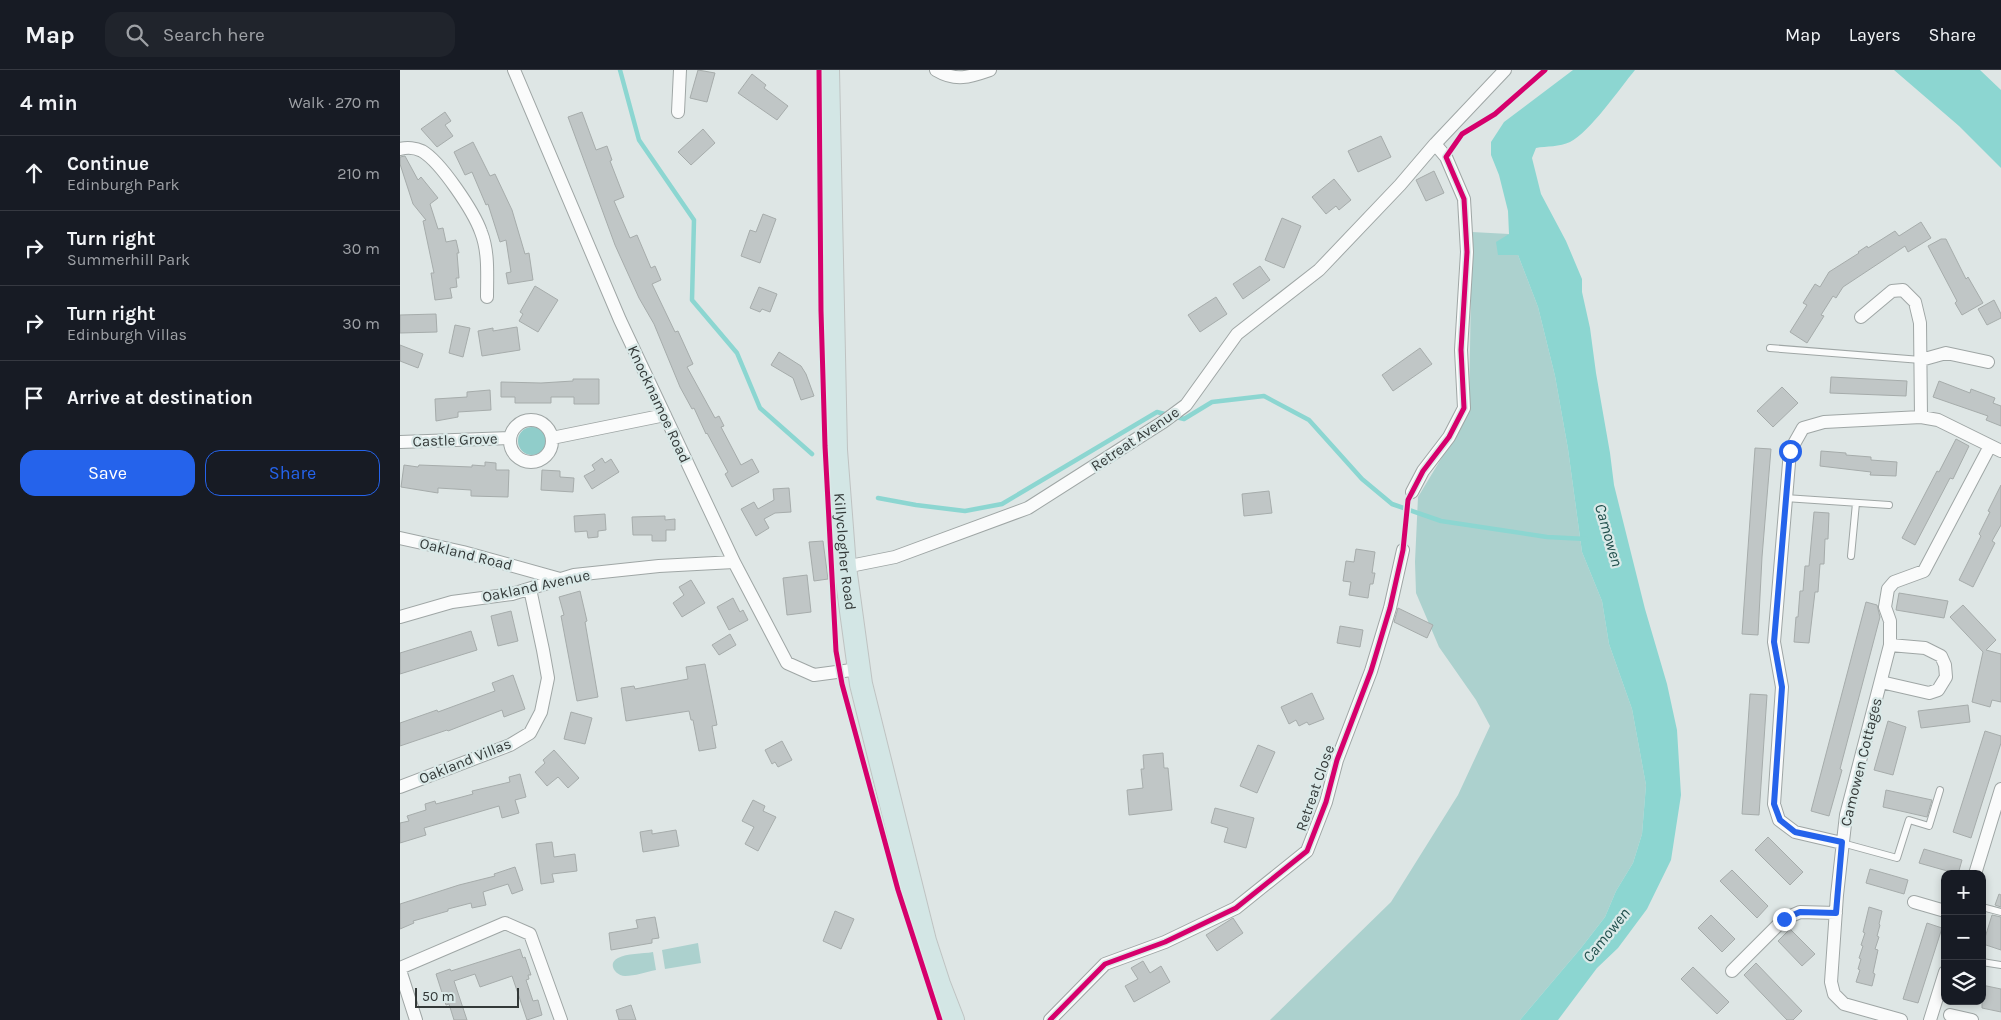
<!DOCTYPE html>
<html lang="en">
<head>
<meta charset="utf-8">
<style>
  :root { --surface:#171b24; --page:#20242c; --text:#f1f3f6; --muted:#9ea1a6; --line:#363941; --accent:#2563eb }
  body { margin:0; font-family:Karla,sans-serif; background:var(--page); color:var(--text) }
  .controls { position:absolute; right:15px; bottom:15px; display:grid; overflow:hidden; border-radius:10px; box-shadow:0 2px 8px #0003 }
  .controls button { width:45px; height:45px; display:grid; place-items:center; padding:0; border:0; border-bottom:1px solid var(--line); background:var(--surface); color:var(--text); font:25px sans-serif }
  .scale { position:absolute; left:15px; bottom:12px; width:104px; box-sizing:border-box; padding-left:5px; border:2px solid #333938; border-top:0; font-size:14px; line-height:18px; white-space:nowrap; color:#333938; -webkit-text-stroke:4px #dae9e8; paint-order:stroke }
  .stop { position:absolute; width:15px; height:15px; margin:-11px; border:4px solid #2563eb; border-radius:50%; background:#fff }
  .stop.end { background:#2563eb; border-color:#fff; box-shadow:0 1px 5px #0008 }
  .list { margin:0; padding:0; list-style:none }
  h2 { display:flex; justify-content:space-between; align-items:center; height:65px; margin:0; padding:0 20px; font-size:21px }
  h2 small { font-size:16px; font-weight:400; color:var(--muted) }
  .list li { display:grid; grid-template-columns:32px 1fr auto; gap:15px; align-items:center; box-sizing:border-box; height:75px; padding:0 20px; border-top:1px solid var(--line) }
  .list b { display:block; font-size:19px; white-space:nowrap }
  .list p { margin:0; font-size:16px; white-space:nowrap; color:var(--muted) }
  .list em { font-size:16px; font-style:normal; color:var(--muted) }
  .actions { display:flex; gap:10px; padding:15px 20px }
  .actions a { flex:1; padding:11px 0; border:1px solid var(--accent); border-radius:15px; text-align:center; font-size:18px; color:var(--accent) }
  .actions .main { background:var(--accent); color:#fff }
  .icon { flex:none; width:28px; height:28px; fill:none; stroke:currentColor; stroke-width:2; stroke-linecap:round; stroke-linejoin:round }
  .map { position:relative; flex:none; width:1601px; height:950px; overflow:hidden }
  header { display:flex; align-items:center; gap:30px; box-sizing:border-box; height:70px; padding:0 25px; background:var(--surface); border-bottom:1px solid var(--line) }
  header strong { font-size:24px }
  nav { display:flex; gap:28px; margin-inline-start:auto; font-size:18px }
  .search { width:350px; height:45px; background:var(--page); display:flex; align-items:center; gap:12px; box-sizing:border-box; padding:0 18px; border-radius:15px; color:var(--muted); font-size:19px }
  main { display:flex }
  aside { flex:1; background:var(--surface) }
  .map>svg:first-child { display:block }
  .green { fill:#acd1ce }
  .forest { fill:#90cdca }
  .water { fill:#8cd6d1 }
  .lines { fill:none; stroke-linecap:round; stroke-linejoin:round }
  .stream { stroke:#8cd6d1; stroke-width:4.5 }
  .building { fill:#c0c6c6; stroke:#a6acab }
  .lane-casing { stroke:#9fa6a5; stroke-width:8 }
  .street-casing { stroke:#9fa6a5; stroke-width:14 }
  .highway-casing { stroke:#bfc3c2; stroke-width:24 }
  .lane { stroke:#fafbfb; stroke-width:6 }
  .street { stroke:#fafbfb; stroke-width:12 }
  .highway { stroke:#d3e6e5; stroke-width:22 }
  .cycleway-casing { stroke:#dae9e8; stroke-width:8 }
  .cycleway { stroke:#d6006c; stroke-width:5 }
  .route { stroke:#2563eb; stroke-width:6 }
  .labels { text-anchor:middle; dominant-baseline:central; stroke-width:4.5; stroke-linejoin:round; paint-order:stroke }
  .street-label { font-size:15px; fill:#333938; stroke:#dae9e8 }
  .water-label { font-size:16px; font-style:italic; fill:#22504d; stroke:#dae9e8 }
</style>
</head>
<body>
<header>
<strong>Map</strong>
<div class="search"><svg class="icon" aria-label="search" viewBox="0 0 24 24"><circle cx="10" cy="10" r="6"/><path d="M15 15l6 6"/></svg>Search here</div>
<nav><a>Map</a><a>Layers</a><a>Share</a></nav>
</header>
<main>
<aside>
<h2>4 min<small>Walk · 270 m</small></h2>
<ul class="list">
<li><svg class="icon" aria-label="ahead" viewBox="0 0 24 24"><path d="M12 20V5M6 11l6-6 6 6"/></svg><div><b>Continue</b><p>Edinburgh Park</p></div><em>210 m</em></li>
<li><svg class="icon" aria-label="right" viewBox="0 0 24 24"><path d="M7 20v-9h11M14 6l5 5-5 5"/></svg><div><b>Turn right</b><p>Summerhill Park</p></div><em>30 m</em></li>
<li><svg class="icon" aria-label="right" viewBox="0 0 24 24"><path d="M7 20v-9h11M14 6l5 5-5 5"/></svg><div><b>Turn right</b><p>Edinburgh Villas</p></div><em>30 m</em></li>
<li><svg class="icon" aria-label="arrive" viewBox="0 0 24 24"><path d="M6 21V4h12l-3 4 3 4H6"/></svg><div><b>Arrive at destination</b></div></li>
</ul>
<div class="actions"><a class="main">Save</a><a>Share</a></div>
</aside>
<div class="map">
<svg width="1601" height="950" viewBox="0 0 1601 950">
  <rect width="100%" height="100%" fill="#dee6e5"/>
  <!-- green -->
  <path class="green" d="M1072,162L1109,164L1098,185H1118L1138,237L1155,306L1168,379L1182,482L1202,531L1209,574L1232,639L1246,715L1242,764L1233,793L1216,821L1205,847L1181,878L1120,950H870L991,832L1058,725L1090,656L1076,630L1039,577L1016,523L1015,492L1018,427L1056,364L1069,337Z
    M298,873L301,893L265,899L262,880Z
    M253,882L256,900C246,902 235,906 225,906C215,906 207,893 218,888C227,883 242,884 253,882Z"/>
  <!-- forest -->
  <path class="forest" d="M118 371a14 14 0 1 1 28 0a14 14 0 1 1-28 0Z"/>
  <!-- water -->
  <path class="water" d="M1173,0H1235C1220,18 1190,62 1170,72C1160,77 1146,76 1136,78L1132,88L1141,124L1166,171L1182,209V222L1190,258L1196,303L1210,383L1214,415L1245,539L1267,614L1277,660L1281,725L1271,790L1247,839L1218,878L1197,898L1158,950H1120L1181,878L1205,847L1216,821L1233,793L1242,764L1246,715L1232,639L1209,574L1202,531L1182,482L1168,379L1155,306L1138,237L1118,185H1098L1096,172L1109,164L1108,141L1099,105L1091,85V72L1104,52Z
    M1494,0H1580L1601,20V98L1559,56Z"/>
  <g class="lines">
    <!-- stream -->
    <path class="stream" d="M220,0L239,70L294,150L292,230L337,283L360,338L412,384
      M478,428L516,435L565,441L602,434L757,342L784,349L812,332L864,326L909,350L962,409L992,434L1041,451L1147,467L1186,469"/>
  </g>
  <!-- building -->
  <path class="building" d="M298,0L315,3L307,32L290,28Z
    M352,4L366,15L364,18L388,36L377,50L338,23Z
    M45,42L51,51L45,55L53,66L37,77L21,59Z
    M182,42L196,80L207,76L212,90L210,91L224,127L214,131L230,168L237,165L251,198L255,196L261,210L252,214L275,262L278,261L293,294L287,297L315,348L319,346L324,356L321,357L341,395L352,389L359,402L332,417L325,404L328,402L307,363L306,364L294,338L292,339L280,317L254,254L239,228L215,175L168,47Z
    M303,59L315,73L291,95L278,82Z
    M981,66L991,87L958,102L948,81Z
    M73,72L90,106L95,104L112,140L125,184L129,183L133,210L108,214L106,203L111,202L106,170L100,172L88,134L86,135L72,102L65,105L54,82Z
    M5,86L18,110L21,107L38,128L30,134L38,159L43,158L46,172L56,170L59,183H57L59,208H56L57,217L50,218L52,228L35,230L31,203H34L23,151L26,150L13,134L0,94V87Z
    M1034,101L1044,123L1026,131L1016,110Z
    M934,109L951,130L939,140L936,136L926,144L912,127Z
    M363,144L376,149L360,193L341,186L350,160L356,162Z
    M882,148L901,156L884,198L865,190Z
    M1521,152L1531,168L1508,182L1505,176L1443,217L1436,228L1433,226L1421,245L1424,246L1407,273L1390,262L1407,235L1403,233L1415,214L1420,217L1429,202L1459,183L1458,182L1467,176L1468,178L1495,161L1499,166Z
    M1541,169H1546L1566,209L1568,207L1583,233L1562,245L1555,233L1557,231L1528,176Z
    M860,196L870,210L843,229L833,214Z
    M135,216L158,230L138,262L119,251L123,244L120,242Z
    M359,217L377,224L370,242L362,239L360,242L350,238Z
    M816,227L827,244L800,262L788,245Z
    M1594,230L1601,244V248L1587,255L1578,239Z
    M36,244L37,262L0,263V245Z
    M55,255L70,258L63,287L49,283Z
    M117,257L120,280L82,286L78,261L93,258V261Z
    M0,275L23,284L18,298L0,291Z
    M1020,278L1032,294L993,321L982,305Z
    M379,282L401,296L406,304L414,326L401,330L393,308L371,295Z
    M1431,307L1507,311L1506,326L1430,323Z
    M173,309H199V334H174V327H151V333H115V327H101V312L141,313L173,311Z
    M1539,311L1570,323L1571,319L1595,328L1593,333L1601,336V356L1586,350L1588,346L1533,327Z
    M1382,317L1398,333L1373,357L1357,341Z
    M90,320L91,340L58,342V347L36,351L35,329L67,327V322Z
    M1556,369L1569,376L1553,409L1550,408L1515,475L1502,468L1537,401L1539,402Z
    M1355,378L1371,379L1362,487L1358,565L1342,564Z
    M1421,381L1446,383V385L1471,387V390L1497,392L1496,406L1470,405L1471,402L1420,396Z
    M202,388L205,393L211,389L219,402L192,419L184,406L195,400L192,395Z
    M85,392L96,393V400H109L108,427L71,426V420L38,418V423L1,417L4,395L18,397L19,395L72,397V395L85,396Z
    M142,400L160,401V407L174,408L173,422L141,420Z
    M1601,415V455L1592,471L1595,473L1573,517L1559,510L1581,466L1579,464L1590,442L1588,441Z
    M389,418L391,442L375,443L364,449L369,458L356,466L341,439L354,432L358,439L374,430L373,419Z
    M869,421L872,443L844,446L842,424Z
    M1414,442L1429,443L1428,469H1425L1424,494H1420L1418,522H1415L1409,573L1394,572L1396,547H1398L1400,521H1403L1405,496H1409Z
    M205,444L206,460L198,461V467L188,468L187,461L175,462L174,446Z
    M265,446V450L275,449V460H266V471H252V465H233L232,447Z
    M423,471L428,509L414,511L409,472Z
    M956,479L975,482L972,503H975L973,514H970L968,528L949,525L951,512L943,511L946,491L954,492Z
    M407,505L411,542L387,545L383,508Z
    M291,510L305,533L282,547L273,533L284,525L279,517Z
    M180,521L187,551L185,552L198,627L177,631L161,546L164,545L159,527Z
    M1499,523L1548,531L1544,548L1496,540Z
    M333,528L340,542L343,540L348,550L329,560L317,537Z
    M1466,532L1477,535L1480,547L1440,699L1442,700L1429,746L1411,741Z
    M1563,535L1596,570L1586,580L1601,584V632L1592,630L1590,637L1572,632L1583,582L1550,547Z
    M998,538L1033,555L1027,568L994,552Z
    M111,541L118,571L98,576L91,546Z
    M940,556L963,560L960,577L937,573Z
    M71,561L77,580L0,604V583Z
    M330,564L336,575L319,585L312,575Z
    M305,594L317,655L312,656L316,678L299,681L293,650H291L289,641L226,651L221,618L234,616L235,619L288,609L286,597Z
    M113,605L125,639L104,647L102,640L48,661L47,660L0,676V653L37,640L38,642L95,621L92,613Z
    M912,623L924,649L909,655L907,652L899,656L896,650L889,654L881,637Z
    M1350,624L1367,625L1359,745L1342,744Z
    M1568,635L1570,652L1521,658L1518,641Z
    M171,642L192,648L185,674L164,669Z
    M1488,651L1506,657L1493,705L1474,700Z
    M1585,661L1601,666V673L1571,768L1553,762Z
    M382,671L392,690L378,697L375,692L372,694L365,680Z
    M858,675L875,682L857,723L840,716Z
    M154,680L179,708L168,718L158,707L147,716L135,702L145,693L143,690Z
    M763,683L764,698H768L772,740L729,745L727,720L743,718L741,699H744L743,685Z
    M120,704L126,727L115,730L119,743L102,748L99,736L24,758L26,765L0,773V753L9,751L7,746L26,740L25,734L35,731L36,734L73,724L72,721L110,712L109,707Z
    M1486,720L1532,730L1527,747L1483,737Z
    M353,730L365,736L363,741L376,747L358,781L345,774L354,757L342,751Z
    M815,738L854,748L846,778L824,772L828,758L811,753Z
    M252,760V764L276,760L279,776L243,782L240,762Z
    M1368,767L1403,802L1390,815L1355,780Z
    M152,772L154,787L175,784L177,801L152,804L154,812L141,814L136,774Z
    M1524,779L1562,790L1558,804L1519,793Z
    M115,797L123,820L112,824L108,814L83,822L86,835L72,838L71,833L48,839V841L13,851L14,853L0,859V834L59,815L95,806L94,804Z
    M1470,799L1508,810L1504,824L1466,813Z
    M1332,800L1368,836L1357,848L1320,811Z
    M1599,824L1601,825V837L1595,835Z
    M1469,837L1482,841L1479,854L1480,855L1477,866L1479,867L1475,879L1478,880L1473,903L1475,904L1472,916L1456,912L1460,900L1458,899L1461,889L1459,888L1463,876L1461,875L1465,863L1463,862Z
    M435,841L454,849L441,879L423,871Z
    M1311,845L1335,869L1322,882L1298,858Z
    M1592,845L1601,847V880L1583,874Z
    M255,847L259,868L252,869V873L211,880L209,863L238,858L236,850Z
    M833,848L843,863L817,881L806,865Z
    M1527,853L1542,858L1518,933L1503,929Z
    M1390,859L1415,884L1402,896L1378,871Z
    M120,879L123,888L125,887L131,905H128L129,909L126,910L133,931L138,930L142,945L127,950L112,906L80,917L75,904L54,911L67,950H54L49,934L46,935L36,904L50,899L51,901Z
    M743,891L750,903L761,896L770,912L734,932L725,916L738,909L731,898Z
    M1356,893L1402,941L1393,950H1387L1344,905Z
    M1293,897L1329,932L1317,944L1281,909Z
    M1582,915L1601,919V942L1582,938Z
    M231,935L236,950H219L216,940Z"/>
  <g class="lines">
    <!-- lane casing -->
    <g class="lane-casing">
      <path id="lane" d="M1370,278L1521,290
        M1385,428L1489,435
        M1451,486L1456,433
        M1442,773L1497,788L1509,750L1529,756L1540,720
        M1582,837L1601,842
        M1582,892L1601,895"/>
    </g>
    <!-- street casing -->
    <g class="street-casing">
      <path id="street" d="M114,0L220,250L334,492L387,593L414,605L459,599
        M536,0C556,12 570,7 590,0
        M278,42L280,0
        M1035,74L1105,0
        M0,79C7,77 16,78 22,81C41,92 74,142 81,162C89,182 87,206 87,227
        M1461,247L1492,221L1503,220L1515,232L1520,253L1521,347
        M1521,290L1546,283L1588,292
        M110 371a21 21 0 1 1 42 0a21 21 0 1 1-42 0Z
        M152,368L265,345
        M0,372L110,368
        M0,468L63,482L160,509
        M445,497L495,487L628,438L763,352L786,335L837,264L919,200L1000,115L1035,74L1046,87L1064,129L1067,182L1061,280L1064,338L1049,367L1023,401L1012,422
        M0,547L52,532L112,524L174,505L259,496L334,492
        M1481,612L1529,623L1538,620L1546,607L1545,595L1541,586L1525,578L1490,575
        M0,717L110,675L130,663L141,642L148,608L143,580L130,519
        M1442,773L1395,762L1379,750L1374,734L1382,617L1374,572L1390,381L1403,358L1424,352L1521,347L1538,350L1601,381
        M1575,804L1601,719
        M1514,832L1545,841
        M0,898L105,853L130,864L161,950
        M0,900L16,950
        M1332,901L1384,849L1400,842L1436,843
        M1550,945L1572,950
        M650,950L705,894L765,872L836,838L907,781L926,732L937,690L971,601L990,538L1003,480
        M1501,950L1444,934L1434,924L1431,912L1437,825L1446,745L1490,575V551L1485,537L1488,519L1494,512L1524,501L1590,376
        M1530,950L1545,902"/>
    </g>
    <!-- highway casing -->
    <g class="highway-casing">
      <g id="highway">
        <path id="s1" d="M428,0L436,380L445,497L461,614L525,871L539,914L553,950"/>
      </g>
    </g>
    <!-- lane -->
    <use href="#lane" class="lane"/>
    <!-- street -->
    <use href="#street" class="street"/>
    <!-- highway -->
    <use href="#highway" class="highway"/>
    <!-- cycleway casing -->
    <g class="cycleway-casing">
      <path id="cycleway" d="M419,0L421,241L425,376L436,581L442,614L498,820L540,950
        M650,950L705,894L765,872L836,838L907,781L926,732L937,690L971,601L990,538L1003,480L1008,430L1023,401L1049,367L1064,338L1061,280L1067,182L1064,129L1046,87L1062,64L1095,44L1145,0"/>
    </g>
    <!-- cycleway -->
    <use href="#cycleway" class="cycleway"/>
  </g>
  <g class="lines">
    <!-- route -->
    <path class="route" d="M1384,849L1400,842L1436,843L1442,772L1395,762L1380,750L1374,734L1382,617L1374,572L1390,381"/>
  </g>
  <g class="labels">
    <!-- street labels -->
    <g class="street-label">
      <text transform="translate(259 334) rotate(65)">Knocknamoe Road</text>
      <text transform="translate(735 369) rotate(-34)">Retreat Avenue</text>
      <text transform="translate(55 370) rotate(-2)">Castle Grove</text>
      <text stroke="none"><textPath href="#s1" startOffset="482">Killyclogher Road</textPath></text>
      <text transform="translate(66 484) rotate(14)">Oakland Road</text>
      <text transform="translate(136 516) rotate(-12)">Oakland Avenue</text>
      <text transform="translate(65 691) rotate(-22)">Oakland Villas</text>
      <text transform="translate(1461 692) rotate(-76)">Camowen Cottages</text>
      <text transform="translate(915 718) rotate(-71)">Retreat Close</text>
    </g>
    <!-- water labels -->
    <g class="water-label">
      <text transform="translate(1209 465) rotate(74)">Camowen</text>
      <text transform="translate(1206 865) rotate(-51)">Camowen</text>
    </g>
  </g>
</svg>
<div class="controls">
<button>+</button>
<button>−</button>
<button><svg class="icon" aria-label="layers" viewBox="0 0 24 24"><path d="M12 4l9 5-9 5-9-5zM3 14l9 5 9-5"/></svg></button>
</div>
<div class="scale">50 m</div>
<div class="stop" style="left:1390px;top:381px"></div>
<div class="stop end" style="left:1384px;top:849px"></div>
</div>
</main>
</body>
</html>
